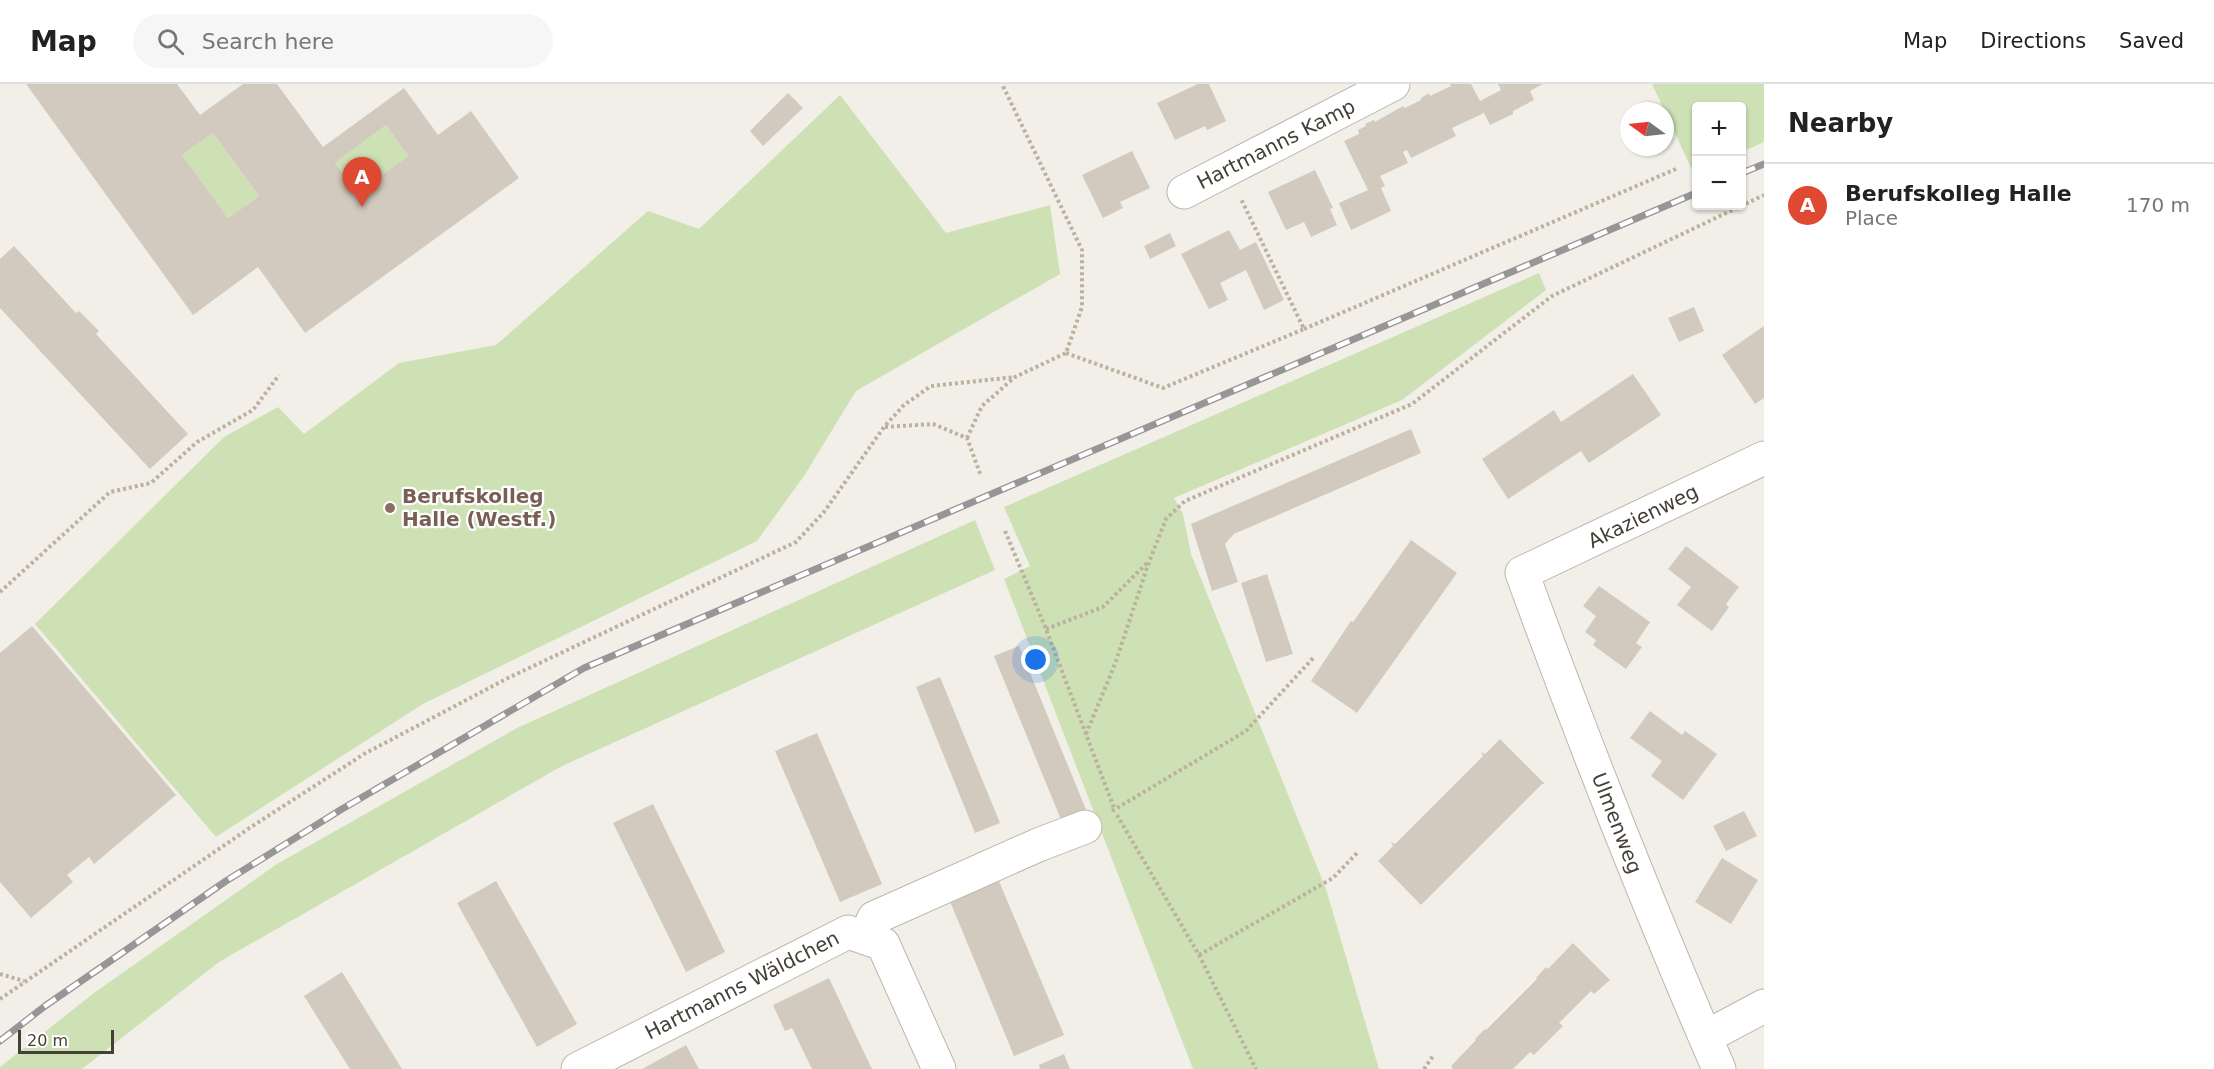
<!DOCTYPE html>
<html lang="en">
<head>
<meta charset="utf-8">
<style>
  :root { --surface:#fff; --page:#f6f6f6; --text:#222; --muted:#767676; --line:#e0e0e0; --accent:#e04931 }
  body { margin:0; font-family:"DejaVu Sans",sans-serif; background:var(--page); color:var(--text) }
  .controls { position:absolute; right:18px; top:18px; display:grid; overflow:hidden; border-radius:6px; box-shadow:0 2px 4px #0004 }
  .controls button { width:54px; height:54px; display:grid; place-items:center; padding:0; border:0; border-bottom:2px solid var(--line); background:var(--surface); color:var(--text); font:30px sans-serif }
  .compass { position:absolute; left:1620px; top:18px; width:54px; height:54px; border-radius:50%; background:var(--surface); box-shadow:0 2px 4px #0004; rotate:285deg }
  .scale { position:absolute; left:18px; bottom:15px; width:96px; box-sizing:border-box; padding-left:6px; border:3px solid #443f37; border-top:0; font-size:16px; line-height:21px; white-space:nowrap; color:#443f37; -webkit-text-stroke:4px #fff; paint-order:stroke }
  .you { position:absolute; left:1036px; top:576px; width:21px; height:21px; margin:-15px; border:4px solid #fff; border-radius:50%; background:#1a73e8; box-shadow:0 0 0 9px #1a73e833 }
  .badge { display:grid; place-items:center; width:39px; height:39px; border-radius:50%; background:var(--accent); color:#fff; font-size:20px; font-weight:700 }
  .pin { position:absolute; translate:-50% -50px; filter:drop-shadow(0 2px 3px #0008) }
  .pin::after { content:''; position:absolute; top:32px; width:21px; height:18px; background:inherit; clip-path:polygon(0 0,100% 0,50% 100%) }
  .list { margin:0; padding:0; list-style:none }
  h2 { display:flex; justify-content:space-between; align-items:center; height:78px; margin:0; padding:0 24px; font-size:26px }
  h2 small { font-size:20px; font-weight:400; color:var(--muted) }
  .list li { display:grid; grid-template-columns:39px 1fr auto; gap:18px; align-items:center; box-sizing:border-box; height:84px; padding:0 24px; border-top:2px solid var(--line) }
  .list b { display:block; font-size:22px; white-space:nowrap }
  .list p { margin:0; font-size:20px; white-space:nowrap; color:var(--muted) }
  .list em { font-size:20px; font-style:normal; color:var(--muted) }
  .icon { flex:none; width:33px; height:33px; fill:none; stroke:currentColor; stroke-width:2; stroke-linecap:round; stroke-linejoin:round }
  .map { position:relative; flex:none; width:1764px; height:985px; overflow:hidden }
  header { display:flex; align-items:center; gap:36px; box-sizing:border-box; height:84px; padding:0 30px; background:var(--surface); border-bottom:2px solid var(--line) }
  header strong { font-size:28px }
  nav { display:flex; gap:33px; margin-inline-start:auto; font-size:21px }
  .search { width:420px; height:54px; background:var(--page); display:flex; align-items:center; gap:15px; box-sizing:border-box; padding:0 21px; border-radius:33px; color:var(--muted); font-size:22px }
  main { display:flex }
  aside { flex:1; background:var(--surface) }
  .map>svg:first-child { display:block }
  .green { fill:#cee1b5 }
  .building { fill:#d2cabe; fill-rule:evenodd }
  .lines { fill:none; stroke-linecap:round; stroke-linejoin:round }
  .minor-casing { stroke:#bcb6ab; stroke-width:35 }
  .path { stroke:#bcb19e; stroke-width:4; stroke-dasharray:3 3; stroke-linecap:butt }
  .minor { stroke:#fff; stroke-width:33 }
  .rail-casing { stroke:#969696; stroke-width:7 }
  .rail { stroke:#fff; stroke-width:4.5; stroke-dasharray:14; stroke-linecap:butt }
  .education-dot { fill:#8d6e63; stroke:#fff; stroke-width:2 }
  .labels { text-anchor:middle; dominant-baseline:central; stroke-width:4.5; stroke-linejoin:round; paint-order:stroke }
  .street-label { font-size:20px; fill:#443f37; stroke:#fff }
  .education-label { font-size:20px; font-weight:bold; fill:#785e54; stroke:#fff; text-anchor:start }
</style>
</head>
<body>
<header>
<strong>Map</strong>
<div class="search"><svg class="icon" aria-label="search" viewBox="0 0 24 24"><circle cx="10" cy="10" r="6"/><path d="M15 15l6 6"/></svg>Search here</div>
<nav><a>Map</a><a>Directions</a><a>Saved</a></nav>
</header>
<main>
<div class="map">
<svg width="1764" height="985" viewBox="0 0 1764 985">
  <rect width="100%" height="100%" fill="#f2efe8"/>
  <!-- green -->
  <path class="green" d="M1652,0H1764V58L1742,68V22H1696V89L1694,90Z
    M840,11L946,149L1050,121L1060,190L856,307L804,392L757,457L423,620L216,753L35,540L224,353L278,323L304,350L399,279L496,261L648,127L699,145Z
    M386,41L408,72L357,109L335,79Z
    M213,49L259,112L228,134L182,71Z
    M1539,189L1546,206L1402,316L1174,414L1183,430L1191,470L1326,805L1379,985H1193L1004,495L1030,482L1004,423Z
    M975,436L995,486L562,682L219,878L82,985H0V983L94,909L277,780L517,644Z"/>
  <!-- building -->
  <path class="building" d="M26,0H177L200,31L243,0H277L323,63L404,4L438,51L471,27L519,94L305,249L258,183L193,231ZM386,41L408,72L357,109L335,79ZM213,49L259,112L228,134L182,71Z
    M1198,0H1209L1226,37L1207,46L1205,42L1175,56L1157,19Z
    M1450,0H1471L1480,17L1501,6L1498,0H1543L1530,7L1534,16L1513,27V30L1490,41L1484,29L1452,44L1456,52L1411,74L1407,66L1403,68L1408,79L1380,92L1385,102L1381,104L1391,127L1351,146L1339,119L1368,106L1344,57L1359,50L1358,46L1366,42L1365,40L1374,36L1375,38L1403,22L1405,24L1421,16V14L1429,9L1430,12L1451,2Z
    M788,9L803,24L763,62L750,47Z
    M1132,67L1150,104L1120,118L1123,124L1103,134L1082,91Z
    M1315,86L1333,124L1330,125L1337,141L1311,153L1304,138L1286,146L1268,108Z
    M1229,146L1240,166L1256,158L1284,216L1264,226L1246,186L1220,199L1228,216L1209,225L1181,170Z
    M1170,149L1176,162L1150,175L1144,162Z
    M14,162L76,229L79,227L99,247L96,250L188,350L150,385L0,224V175Z
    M1694,223L1704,247L1679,258L1668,234Z
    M1764,242V314L1755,320L1722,271Z
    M1633,290L1661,331L1589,379L1581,367L1508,415L1482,375L1554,326L1561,338Z
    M1411,345L1421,369L1234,450L1225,460L1238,498L1212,507L1191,440Z
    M1411,456L1457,489L1357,629L1311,597L1351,537L1353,538Z
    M1686,462L1739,503L1726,520L1729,523L1712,547L1677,521L1691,503L1668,485Z
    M1267,490L1293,570L1266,578L1241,499Z
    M1599,502L1650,538L1636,559L1642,563L1626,585L1593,561L1596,556L1585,548L1596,532L1583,522Z
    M32,542L176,711L94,780L89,773L67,791L73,798L31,834L0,798V569Z
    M1019,562L1089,733L1064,743L994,572Z
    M940,593L1000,739L975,749L916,603Z
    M1650,627L1682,651L1685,647L1717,670L1683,716L1651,692L1662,677L1630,654Z
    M817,649L882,800L840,818L775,667Z
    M1500,655L1545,700H1542L1421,821L1378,777L1393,762L1391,758L1395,760L1483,672L1481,668L1485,670Z
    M653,720L725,868L686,888L613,739Z
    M1744,727L1757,752L1726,767L1713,742Z
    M1722,774L1758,796L1731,840L1695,818Z
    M998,795L1064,951L1014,972L949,815Z
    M496,797L577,940L537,963L457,819Z
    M1573,859L1610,896L1594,910L1591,907L1559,939L1563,942L1534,971L1530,968L1513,985H1453L1451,982L1476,956L1475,955L1485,945L1486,946L1537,895L1536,894L1546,883L1548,885Z
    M342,888L384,956L402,985H350L304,912Z
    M829,894L859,958L872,985H812L792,944L785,947L773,921Z
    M686,961L699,985H642Z
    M1064,970L1070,985H1040L1039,981Z"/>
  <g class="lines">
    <!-- minor casing -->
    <g class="minor-casing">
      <path id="minor" d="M1184,108L1393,0
        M865,854L874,834L1038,761L1085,743
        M1706,953L1764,922
        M578,985L848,848L883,860L939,985
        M1719,985C1648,822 1583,656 1522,489L1764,374"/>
    </g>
    <!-- path -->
    <path class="path" d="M1304,245L1676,85
      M1066,269L1163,304L1304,245L1241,115
      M885,343L933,340L967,354L981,392
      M967,354L982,322L1015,293L1066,269L1082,223V166L1002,0
      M1005,447L1046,545L1114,724
      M0,508L110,408L151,399L197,358L253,326L279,291
      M1046,545L1103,523L1148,478
      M1086,650L1115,580L1149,478L1166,435L1185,417L1412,320L1552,212L1764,111
      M1112,727L1246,647L1315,572
      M1117,731L1199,871L1256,985
      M1199,871L1333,794L1358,768
      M0,890L24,897
      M0,915L251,743L364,670L508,594L796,458L824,428L884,343L904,321L931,302L1015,293
      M1424,985L1433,972"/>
    <!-- minor -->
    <use href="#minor" class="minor"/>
    <!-- rail casing -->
    <g class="rail-casing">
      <path id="rail" d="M1742,89L1764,80
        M0,957L45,922L226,797L342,725L584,584L1696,109"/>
    </g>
    <!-- rail -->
    <use href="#rail" class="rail"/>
  </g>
  <!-- markers -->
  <circle class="education-dot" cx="390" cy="424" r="6"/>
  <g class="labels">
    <!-- street labels -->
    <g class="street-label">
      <text transform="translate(1276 60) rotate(-27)">Hartmanns Kamp</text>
      <text transform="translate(1643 432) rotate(-26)">Akazienweg</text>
      <text transform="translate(1617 739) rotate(69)">Ulmenweg</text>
      <text transform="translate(742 901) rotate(-27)">Hartmanns Wäldchen</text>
    </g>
    <!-- education labels -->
    <g class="education-label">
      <text x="402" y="412">Berufskolleg<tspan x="402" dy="23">Halle (Westf.)</tspan></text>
    </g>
  </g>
</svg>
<div class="controls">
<button>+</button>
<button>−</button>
</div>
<svg class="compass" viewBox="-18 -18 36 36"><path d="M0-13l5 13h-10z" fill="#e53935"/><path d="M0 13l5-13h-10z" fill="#767676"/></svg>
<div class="scale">20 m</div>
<div class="you"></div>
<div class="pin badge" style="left:362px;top:123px">A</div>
</div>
<aside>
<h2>Nearby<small></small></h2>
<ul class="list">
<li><span class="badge">A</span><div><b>Berufskolleg Halle</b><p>Place</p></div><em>170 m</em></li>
</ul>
</aside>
</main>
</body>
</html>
